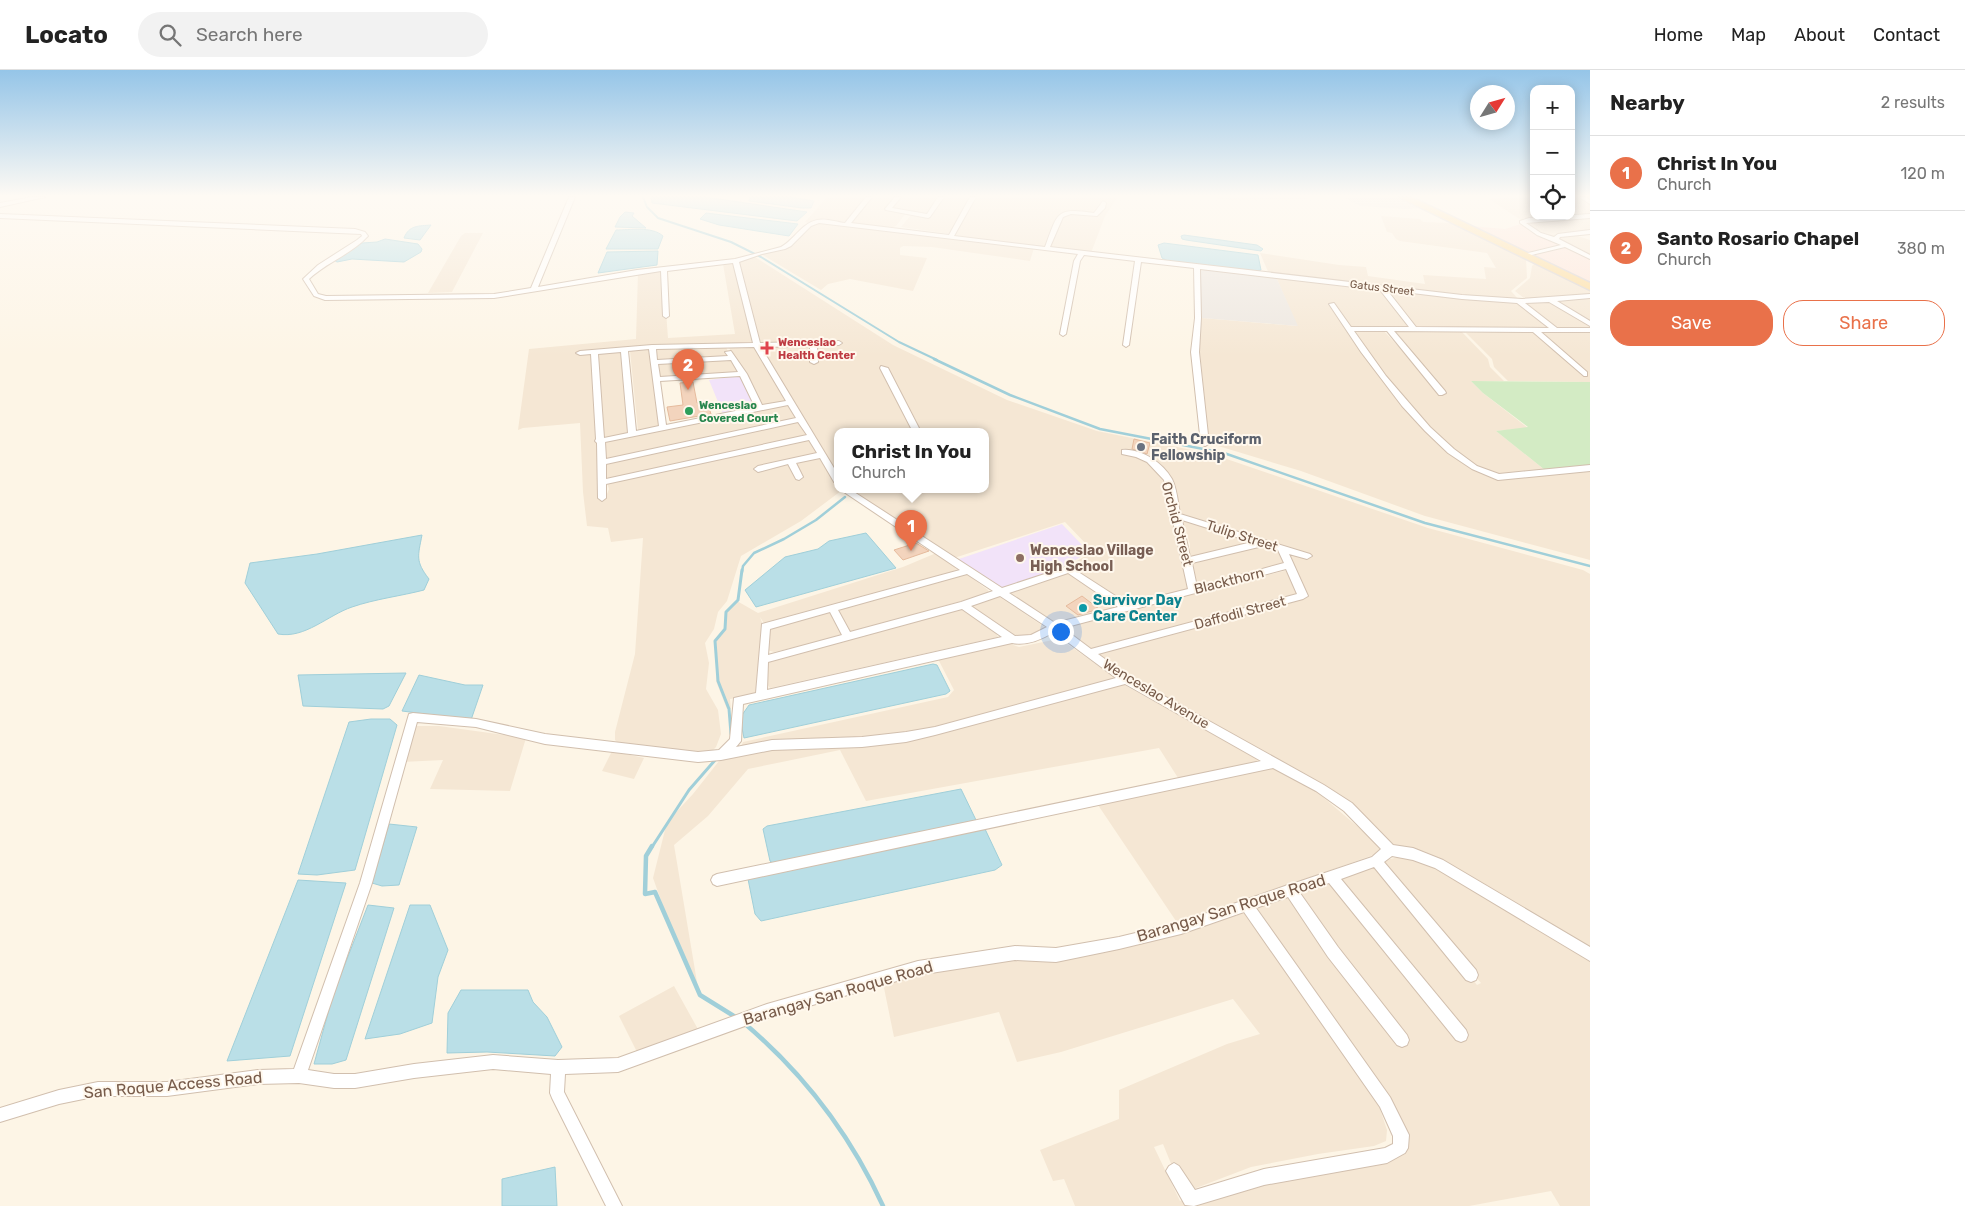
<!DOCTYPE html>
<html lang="en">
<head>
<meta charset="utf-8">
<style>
  :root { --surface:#fff; --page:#f2f2f2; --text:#222; --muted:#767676; --line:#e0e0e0; --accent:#e9714a }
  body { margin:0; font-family:Rubik,sans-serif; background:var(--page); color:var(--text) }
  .controls { position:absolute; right:15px; top:15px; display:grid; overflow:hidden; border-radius:10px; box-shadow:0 2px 12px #0003 }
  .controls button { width:45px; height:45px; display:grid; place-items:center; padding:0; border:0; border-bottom:1px solid var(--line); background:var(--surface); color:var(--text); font:25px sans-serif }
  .compass { position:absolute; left:1470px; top:15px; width:45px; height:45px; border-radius:50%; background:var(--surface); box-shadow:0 2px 12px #0003; rotate:53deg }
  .you { position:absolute; left:1060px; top:561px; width:18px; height:18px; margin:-12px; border:4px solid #fff; border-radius:50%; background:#1a73e8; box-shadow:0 0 0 8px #1a73e833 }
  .badge { display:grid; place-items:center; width:32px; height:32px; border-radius:50%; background:var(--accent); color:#fff; font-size:16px; font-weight:700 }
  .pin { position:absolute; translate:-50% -41px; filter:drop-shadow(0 1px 2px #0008) }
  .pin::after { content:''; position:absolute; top:26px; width:18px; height:15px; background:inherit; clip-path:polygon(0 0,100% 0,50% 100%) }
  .popup { position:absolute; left:834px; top:358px; width:155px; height:65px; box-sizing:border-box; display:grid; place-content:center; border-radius:10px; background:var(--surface); filter:drop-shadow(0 1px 4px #0005); font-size:16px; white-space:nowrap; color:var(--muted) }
  .popup b { font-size:19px; color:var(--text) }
  .popup::after { content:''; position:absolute; left:50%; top:100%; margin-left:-10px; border:10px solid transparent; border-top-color:var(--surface) }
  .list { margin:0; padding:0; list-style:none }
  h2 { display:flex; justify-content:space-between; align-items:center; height:65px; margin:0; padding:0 20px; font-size:21px }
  h2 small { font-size:16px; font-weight:400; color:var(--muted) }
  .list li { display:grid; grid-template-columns:32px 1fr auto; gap:15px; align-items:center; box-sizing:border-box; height:75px; padding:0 20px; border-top:1px solid var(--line) }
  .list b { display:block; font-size:19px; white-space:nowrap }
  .list p { margin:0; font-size:16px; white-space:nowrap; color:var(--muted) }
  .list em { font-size:16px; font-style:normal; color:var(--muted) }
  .actions { display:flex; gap:10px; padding:15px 20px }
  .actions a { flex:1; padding:11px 0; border:1px solid var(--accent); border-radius:20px; text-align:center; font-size:18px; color:var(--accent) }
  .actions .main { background:var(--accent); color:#fff }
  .icon { flex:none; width:28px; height:28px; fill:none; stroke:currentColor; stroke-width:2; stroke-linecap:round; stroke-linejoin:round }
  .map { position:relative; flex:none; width:1590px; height:1136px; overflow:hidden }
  header { display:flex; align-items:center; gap:30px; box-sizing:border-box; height:70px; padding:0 25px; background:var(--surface); border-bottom:1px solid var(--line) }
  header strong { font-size:24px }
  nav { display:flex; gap:28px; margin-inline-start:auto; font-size:18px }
  .search { width:350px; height:45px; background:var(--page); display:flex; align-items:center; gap:12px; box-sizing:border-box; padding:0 18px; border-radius:28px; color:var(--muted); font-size:19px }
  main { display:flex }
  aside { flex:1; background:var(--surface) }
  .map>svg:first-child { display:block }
  .residential { fill:#f5e7d4 }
  .commercial { fill:#fde5da }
  .industrial { fill:#ede7e0 }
  .education { fill:#f2e3f9 }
  .green { fill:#d3ebc4 }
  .water { fill:#badfe7; stroke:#a0cfd9 }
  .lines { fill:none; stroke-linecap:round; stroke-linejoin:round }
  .stream-far3 { stroke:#a0cfd9; stroke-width:2 }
  .stream-far2 { stroke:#a0cfd9; stroke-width:2.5 }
  .stream-far1 { stroke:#a0cfd9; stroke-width:3 }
  .stream { stroke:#a0cfd9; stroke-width:4.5 }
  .building { fill:#f3d4bd; stroke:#e6bb9d }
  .street-casing { stroke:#d1bfae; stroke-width:2 }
  .primary-casing { stroke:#dcd4d0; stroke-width:3 }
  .street { fill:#fff; fill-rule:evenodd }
  .primary { fill:#fcdc9e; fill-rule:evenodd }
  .health-dot { fill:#e0444e; stroke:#fff8ed; stroke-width:2 }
  .leisure-dot { fill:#2e9e5b; stroke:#fff8ed; stroke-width:2 }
  .worship-dot { fill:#6b7280; stroke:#fff8ed; stroke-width:2 }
  .education-dot { fill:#8d6e63; stroke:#fff8ed; stroke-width:2 }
  .culture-dot { fill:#0f9aa8; stroke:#fff8ed; stroke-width:2 }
  .labels { text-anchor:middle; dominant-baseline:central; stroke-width:4; stroke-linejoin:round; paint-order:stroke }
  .far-street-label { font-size:11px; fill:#775b4a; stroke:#fff8ed }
  .far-health-label { font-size:11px; font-weight:bold; fill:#be3a42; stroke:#fff8ed; text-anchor:start }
  .far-leisure-label { font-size:11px; font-weight:bold; fill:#27864d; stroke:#fff8ed; text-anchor:start }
  .worship-label { font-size:14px; font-weight:bold; fill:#5b616d; stroke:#fff8ed; text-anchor:start }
  .street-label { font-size:14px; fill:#775b4a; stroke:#fff8ed }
  .education-label { font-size:14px; font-weight:bold; fill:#785e54; stroke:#fff8ed; text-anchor:start }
  .culture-label { font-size:14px; font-weight:bold; fill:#0d838f; stroke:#fff8ed; text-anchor:start }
  .near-street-label { font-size:16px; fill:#775b4a; stroke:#fff8ed }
</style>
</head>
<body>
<header>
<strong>Locato</strong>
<div class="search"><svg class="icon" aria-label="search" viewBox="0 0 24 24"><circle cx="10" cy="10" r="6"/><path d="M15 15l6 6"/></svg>Search here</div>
<nav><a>Home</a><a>Map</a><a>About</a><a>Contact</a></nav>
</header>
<main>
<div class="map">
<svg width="1590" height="1136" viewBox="0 0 1590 1136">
  <rect width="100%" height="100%" fill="#fdf5e6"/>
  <!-- residential -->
  <path class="residential" d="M827,127H867L847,152L823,149L813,150L808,153L805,152Z
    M871,127H897L887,139L905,144L896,156L891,158L851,153Z
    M900,127H939L926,145L892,139Z
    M943,127H971L950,164L901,157L910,146L927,147Z
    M975,127H1115L1117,128L1105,146L1091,183L957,166L955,164Z
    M1209,127H1305L1307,129L1230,130Z
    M1511,127H1534V146H1571V127H1580L1590,132V145L1521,150L1489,129Z
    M1381,146L1420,149L1423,152L1450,153L1526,189L1527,208L1511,221L1518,229H1504L1383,217L1269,204L1260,183L1339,195L1366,197L1368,206L1425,214L1423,205L1486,209L1484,197L1496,198L1487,183L1400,171L1396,169L1392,163L1387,162Z
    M1590,147V162L1552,167L1525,154Z
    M816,152L1034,178L1030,191L932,177L903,176L900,178V185L927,188L913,221L850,209L828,214L821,220L761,184L785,179L792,176Z
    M465,163H483L452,222L428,223L461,166Z
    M1575,165L1590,170V186L1559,168Z
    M752,187H755L893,275L1007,330L1097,361L1212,384L1428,458L1583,500L1590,504V882L1442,794L1389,777L1320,718L1165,633L1097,584L1305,528L1306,525L1287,483L1309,489V485L1179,445L1195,519L1125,535L1067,497L1087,485L1088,476L1065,452L954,488L850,420H985V362H837V406L792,332L760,275L815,276L761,273L741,209L738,192Z
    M734,193L753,273L653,276L578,284L593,283L600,430L605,429L609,419L607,413L808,369L837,416V420L841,421L801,451L741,486L727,531L718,542L714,559L705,573L709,593L706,619L718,640L721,664L716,677L709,684L619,674L615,670V662L635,584L643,468L611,472L608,458L587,456L583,422L580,353L523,358L518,360L529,279L636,269L638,203L663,201L668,268L735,264L723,194Z
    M1535,193L1590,219V224L1525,229L1515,221L1530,208L1532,196Z
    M1276,207L1379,219L1382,221L1409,255L1407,257L1350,256L1333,233H1330L1408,340L1459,386L1491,405L1590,400V490L1425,446L1301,401L1215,375L1209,372L1200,283L1199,264L1202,248L1297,256Z
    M1383,220L1516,232L1521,234L1551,258H1419L1415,256Z
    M1590,226V253L1553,230Z
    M1525,232L1550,233L1590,256V259L1555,258L1524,234Z
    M1352,259L1383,260L1443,324H1444L1407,281L1385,260L1461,261L1488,289L1490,297L1504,311H1471L1483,323L1528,358L1496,361L1545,400L1498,405L1490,403L1459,385L1434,364L1404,330Z
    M1529,261L1537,263L1584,305L1542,265L1541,261H1590V312L1508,311L1494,297L1492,289L1466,263Z
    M725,275L731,288L656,291V278Z
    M753,275L786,332L761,337L728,276Z
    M650,279L661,357L638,361L630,281Z
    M623,280L624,322L629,364L602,369L598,282Z
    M731,289L741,303L659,308L656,293Z
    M788,334L796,348L604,391L602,372Z
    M798,351L807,365L608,411L604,393Z
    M1182,449L1257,473L1189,488L1190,474Z
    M1263,474L1279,478L1286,495L1197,517L1193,492Z
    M941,481L957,500L833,540L965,503L988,520L989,523L826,570L774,582L767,580V558L760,547L763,555L759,625L730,629L731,639H727L716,611L717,592L714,572L724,559L725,542L737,531L758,543L903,497Z
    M1288,500L1300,524L1089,582L1058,557Z
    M1068,502L1122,536L1053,555L1006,524Z
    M998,526L1049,560L1046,567L1018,571L969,536Z
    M963,536L992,555L998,567L770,618L767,614V592Z
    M1056,566L1128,617L1317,722L1371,768L1382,782L1178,854L1098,735L1269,698L1180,711L1159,678L866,731L840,680L748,699L708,746L674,775L699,924L675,869L653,808L667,752L693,724L719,691L736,687L743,672L948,627L954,620L938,589L1008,573L1019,577L1053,570Z
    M415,656H439L526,668L510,721L430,719L443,690L402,692Z
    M612,681L644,688L634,709L602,701Z
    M1398,787L1419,789L1441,800L1590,889V1136H1560L1551,1121L1469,1136H1075L1064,1109L1053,1111L1040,1080L1119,1049V1020L1227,974L1260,964L1233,929L1061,982L1017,992L999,942L894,967L883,913L971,893L1159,867L1243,838L1375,1024L1387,1060L1386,1071L1374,1076L1318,1084L1251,1097L1183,1123L1163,1074L1154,1077L1180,1131L1255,1105L1379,1084L1392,1076L1394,1062L1382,1025L1250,839L1331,809L1463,971L1467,970L1340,813L1341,808L1378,795L1477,915L1481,913L1379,792Z
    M674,916L699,961L639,986L619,946Z"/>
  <!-- commercial -->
  <path class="commercial" d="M1521,154L1559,173L1558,175L1524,183L1471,156L1505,159Z
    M1565,177L1590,187V215L1529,185Z"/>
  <!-- industrial -->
  <path class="industrial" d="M1343,127H1399L1422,138L1405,139L1360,136Z
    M1205,200L1276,207L1298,256L1202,248L1199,201Z"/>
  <!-- education -->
  <path class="education" d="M742,305L758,338L723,344L709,310Z
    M1062,454L1083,476L1082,486L1067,495L1000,520L956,490Z"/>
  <!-- green -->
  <path class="green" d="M1471,311L1590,312V396L1545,400L1496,361L1528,357L1483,323Z"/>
  <!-- water -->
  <path class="water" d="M651,127H705L807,142L797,151L652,133Z
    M750,127H790L814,131L811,138H802L749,131Z
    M625,142L634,143L632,146L646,158L615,157L620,147Z
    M706,143L798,154L789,166L719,155L700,149Z
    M431,155L420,170L404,168C409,155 419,156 431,155Z
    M616,160C629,160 652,156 663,166L658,179H606Z
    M1184,165L1257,175L1263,179L1261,181L1186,170L1182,169L1181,166Z
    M385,169L418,174L422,179L421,182L404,192L352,189L337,192L334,190L362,173L377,172Z
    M1164,173L1258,185L1261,200L1255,201L1170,192L1162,188L1158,175Z
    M658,181L657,195L598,203L607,182Z
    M866,463L896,498L756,537L745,520L785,487L818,479L829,471Z
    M422,465C418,486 415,491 429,509L424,520C401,526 375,529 352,537C328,545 305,569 278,564L245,513L250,493L317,484Z
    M933,594L937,595L950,621L946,624L744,668L740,648L749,635Z
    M406,603L389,636L383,639L303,636L298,605Z
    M419,605L465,615H483L471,650L402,641Z
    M371,649H390L397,655L355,800L317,805L298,804L349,652Z
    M961,719L976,750L774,794L770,791L763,759L767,756Z
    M389,754L417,757L399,815L382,816L372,813Z
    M979,756L985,759L1002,795L995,800L761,851L755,844L748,809Z
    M298,810L346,813L290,986L227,991Z
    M368,835L394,838L346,990L332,994H314L333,925Z
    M410,835H430L448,880L438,907L432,953L400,964L365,969Z
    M461,920H528L533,932L547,947L562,977L555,986L487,982L447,983L448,943Z
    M555,1097L557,1136H502V1109Z"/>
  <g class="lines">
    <!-- stream-far3 -->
    <path class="stream-far3" d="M643,127L647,137L658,148L731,172L761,187L899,272L937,290"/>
    <!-- stream-far2 -->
    <path class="stream-far2" d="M934,289L1010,325L1100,359L1224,383L1425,453L1590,496
      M742,502L743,496L754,483L784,469L816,450L845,427"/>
    <!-- stream-far1 -->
    <path class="stream-far1" d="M731,664L729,639L718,611L715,571L725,559L726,542L738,530L742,500
      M652,777L689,720L716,689"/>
    <!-- stream -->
    <path class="stream" d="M652,776L646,786L645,824L655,822L700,925L737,948
      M744,953C803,1003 851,1066 883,1136"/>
  </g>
  <!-- building -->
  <path class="building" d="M693,312L697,333L707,332L711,344L670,351L667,337L683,335L680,313Z
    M1134,369L1150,373L1147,384L1132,379Z
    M916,473L929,481L903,490L894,480Z
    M1082,526L1099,539L1078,545L1066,536Z"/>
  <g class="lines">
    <!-- street casing -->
    <g class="street-casing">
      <path id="street" d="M32,127H45L0,137V133Z
        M569,127H575L538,217L637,200L735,189L781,177C794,170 802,153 817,150C825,148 837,152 845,153L866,127H872L851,153L949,165L970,127H976L954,166L1045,177C1058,143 1055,137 1094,143L1103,131L1106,133L1105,138L1097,146L1071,144L1063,147L1050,177L1462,225L1522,229L1590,224V228L1557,231L1590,251V256L1549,232L1525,233L1557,258H1590V262H1541L1587,302V306H1584L1533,262L1394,261L1445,321L1446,323L1442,325H1439L1387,261H1354L1386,306L1430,357L1454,379L1477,396L1499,404L1590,395V401L1498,410L1472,399L1448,383L1425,361L1402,336L1361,282L1329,234L1334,233L1351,257H1409L1380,220L1200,199L1201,248L1199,282L1209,374L1205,376L1201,374L1191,282L1195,248L1194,198L1141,192L1129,275L1126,277L1123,275L1135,191L1084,185L1080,191L1066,264L1063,266L1060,264L1074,191L1078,184L819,153L811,156L791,176L785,179L762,184L739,192L760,273L839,271L842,273L839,275L817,276L818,292L814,294L810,292V276L761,277L837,403V413L834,412L820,388L796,393L803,407L799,410L796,409L788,394L758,402L754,399L758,396L817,383L809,370L606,414V428L602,431L598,428L597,373L595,371L596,369L591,284L580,285L576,283L580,281L652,275L753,273L733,193L667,201L669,246L666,248L663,246L661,201L494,228L325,230L314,226L303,209L318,195L357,170L362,166L361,164L0,148V144L355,159L365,162L368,166C352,184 327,192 309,209L318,224L326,226L494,224L531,218ZM1387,220L1462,229L1517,233L1549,258L1416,257ZM754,277L786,331L762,335L747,304L731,281L725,282L728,286L657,290L656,279ZM649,279L659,356L636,361L628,281ZM621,282L628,363L604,368L598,284ZM731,290L738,302L660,307L658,294ZM740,306L755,337L666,355L660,311ZM788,335L796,348L606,389L605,372ZM798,352L807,365L606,409V394Z
        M895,127H901L892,138L927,144L938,127H944L930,147L928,148L886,140L885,139Z
        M1579,127H1586L1590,130V134Z
        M1590,144V148L1526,153L1541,163L1554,167L1558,164L1590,160V164L1560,167L1559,169L1590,185V189L1565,177L1523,187L1520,185L1561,175L1537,165L1520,153V151L1529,148Z
        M881,296L888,298L921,362H913L880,298Z
        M1122,380C1141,378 1163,393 1172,409C1177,419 1178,433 1180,444L1310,484L1312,486L1307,489L1289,484L1308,526L1303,529L1098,584L1130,607L1324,715L1352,733L1393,775L1413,778L1443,790L1590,877V891L1435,798L1413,790L1392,786L1384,792L1476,900L1478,905L1476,910L1471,912L1466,910L1374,797L1341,809L1466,960L1468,965L1466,970L1461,972L1456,970L1329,813L1300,823L1338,877L1407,965L1409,970L1407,975L1402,977L1397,975L1328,887L1288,827L1256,838L1390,1027L1409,1065L1408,1078L1405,1083L1387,1093L1264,1115L1194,1136L1185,1135L1166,1101L1169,1096L1174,1093L1179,1096L1195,1120L1264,1099L1385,1078L1393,1074V1066L1380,1037L1244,842L1181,864L1119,879L1056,892L1015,890L918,905L767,948L618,1002L565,1004L564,1022L622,1136H606L552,1028L550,1023L551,1004L493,999L414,1008L355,1018H334L299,1013L258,1014L167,1026H98L59,1034L0,1052V1038L59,1020L98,1012H167L258,1000L294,999L360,813L409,644L413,643L476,649L545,664L698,682L719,680L730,669L734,628L756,623L762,554L960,500L841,420H851L1002,518L1069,496L1128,534L1188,519L1164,410L1147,392L1136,387L1122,384ZM1182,450L1252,472L1190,487ZM1263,476L1278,480L1284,493L1197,517L1192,493ZM1286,499L1297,524L1091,579L1063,558ZM1068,503L1118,537L1055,553L1009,523ZM967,504L993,521L961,532L850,562L838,540ZM1000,526L1047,557L1031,565L1015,566L971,536ZM962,539L1002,567L767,620L768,592ZM830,542L842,565L768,585L770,559ZM1054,562L1116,608L935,657L906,662L862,667L772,670L736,677L741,671L743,634L1012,573C1027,576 1041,570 1054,562ZM1125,614L1261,691L717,804L713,806L711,810L713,814L717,816L1273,698L1316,721L1344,741L1381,779L1372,787L1292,814L1290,813L1285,816L1181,852L1119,867L1056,878L1015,876L918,891L767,934L618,988L558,990L493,985L414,994L355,1004H334L308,1000L372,813L417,652L476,657L545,674L698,692L721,690L772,680L862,677L906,672L935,665Z"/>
    </g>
    <!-- primary casing -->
    <g class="primary-casing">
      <path id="primary" d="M1399,127H1411L1590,213V220Z"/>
    </g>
    <!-- street -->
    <use href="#street" class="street"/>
    <!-- primary -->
    <use href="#primary" class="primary"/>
  </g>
  <!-- sky -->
  <linearGradient id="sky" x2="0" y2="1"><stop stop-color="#95c5e8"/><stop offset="0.44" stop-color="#fefaf4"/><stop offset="1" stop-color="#fefaf4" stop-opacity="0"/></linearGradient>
  <rect width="1590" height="286" fill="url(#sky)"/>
  <!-- markers -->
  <path class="health-dot" d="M764.5 270.5h5v5h5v5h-5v5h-5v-5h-5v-5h5z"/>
  <circle class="leisure-dot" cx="689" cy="341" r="5"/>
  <circle class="worship-dot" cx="1141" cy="377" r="5"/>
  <circle class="education-dot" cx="1020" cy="488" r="5"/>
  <circle class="culture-dot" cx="1083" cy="538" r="5"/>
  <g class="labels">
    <!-- far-street labels -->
    <g class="far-street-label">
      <text transform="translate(1382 218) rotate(7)">Gatus Street</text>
    </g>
    <!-- far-health labels -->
    <g class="far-health-label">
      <text x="778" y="272">Wenceslao<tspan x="778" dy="13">Health Center</tspan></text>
    </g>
    <!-- far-leisure labels -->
    <g class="far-leisure-label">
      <text x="699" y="335">Wenceslao<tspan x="699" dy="13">Covered Court</tspan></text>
    </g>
    <!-- worship labels -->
    <g class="worship-label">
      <text x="1151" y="369">Faith Cruciform<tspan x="1151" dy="16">Fellowship</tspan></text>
    </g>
    <!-- street labels -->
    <g class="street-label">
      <text transform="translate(1177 454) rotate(75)">Orchid Street</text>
      <text transform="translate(1242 466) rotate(18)">Tulip Street</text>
      <text transform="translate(1229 511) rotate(-14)">Blackthorn</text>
      <text transform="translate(1240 543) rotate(-15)">Daffodil Street</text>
      <text transform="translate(1156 624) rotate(31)">Wenceslao Avenue</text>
    </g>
    <!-- education labels -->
    <g class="education-label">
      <text x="1030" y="480">Wenceslao Village<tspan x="1030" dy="16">High School</tspan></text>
    </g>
    <!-- culture labels -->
    <g class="culture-label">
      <text x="1093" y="530">Survivor Day<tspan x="1093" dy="16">Care Center</tspan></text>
    </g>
    <!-- near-street labels -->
    <g class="near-street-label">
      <text transform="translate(1231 838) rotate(-17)">Barangay San Roque Road</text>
      <text transform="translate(838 923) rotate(-16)">Barangay San Roque Road</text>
      <text transform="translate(173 1015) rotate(-5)">San Roque Access Road</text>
    </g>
  </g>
</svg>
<div class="controls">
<button>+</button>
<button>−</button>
<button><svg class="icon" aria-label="locate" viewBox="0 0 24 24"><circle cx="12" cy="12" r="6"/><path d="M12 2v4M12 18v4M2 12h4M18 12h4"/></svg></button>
</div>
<svg class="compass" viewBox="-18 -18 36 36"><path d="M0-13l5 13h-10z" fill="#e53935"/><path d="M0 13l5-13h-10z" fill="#767676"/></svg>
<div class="you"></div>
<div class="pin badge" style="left:911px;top:481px">1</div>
<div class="popup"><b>Christ In You</b>Church</div>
<div class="pin badge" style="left:688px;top:320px">2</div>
</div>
<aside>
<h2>Nearby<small>2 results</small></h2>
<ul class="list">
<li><span class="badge">1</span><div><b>Christ In You</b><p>Church</p></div><em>120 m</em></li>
<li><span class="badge">2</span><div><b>Santo Rosario Chapel</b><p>Church</p></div><em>380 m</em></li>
</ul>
<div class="actions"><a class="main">Save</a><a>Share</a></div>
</aside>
</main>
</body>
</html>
